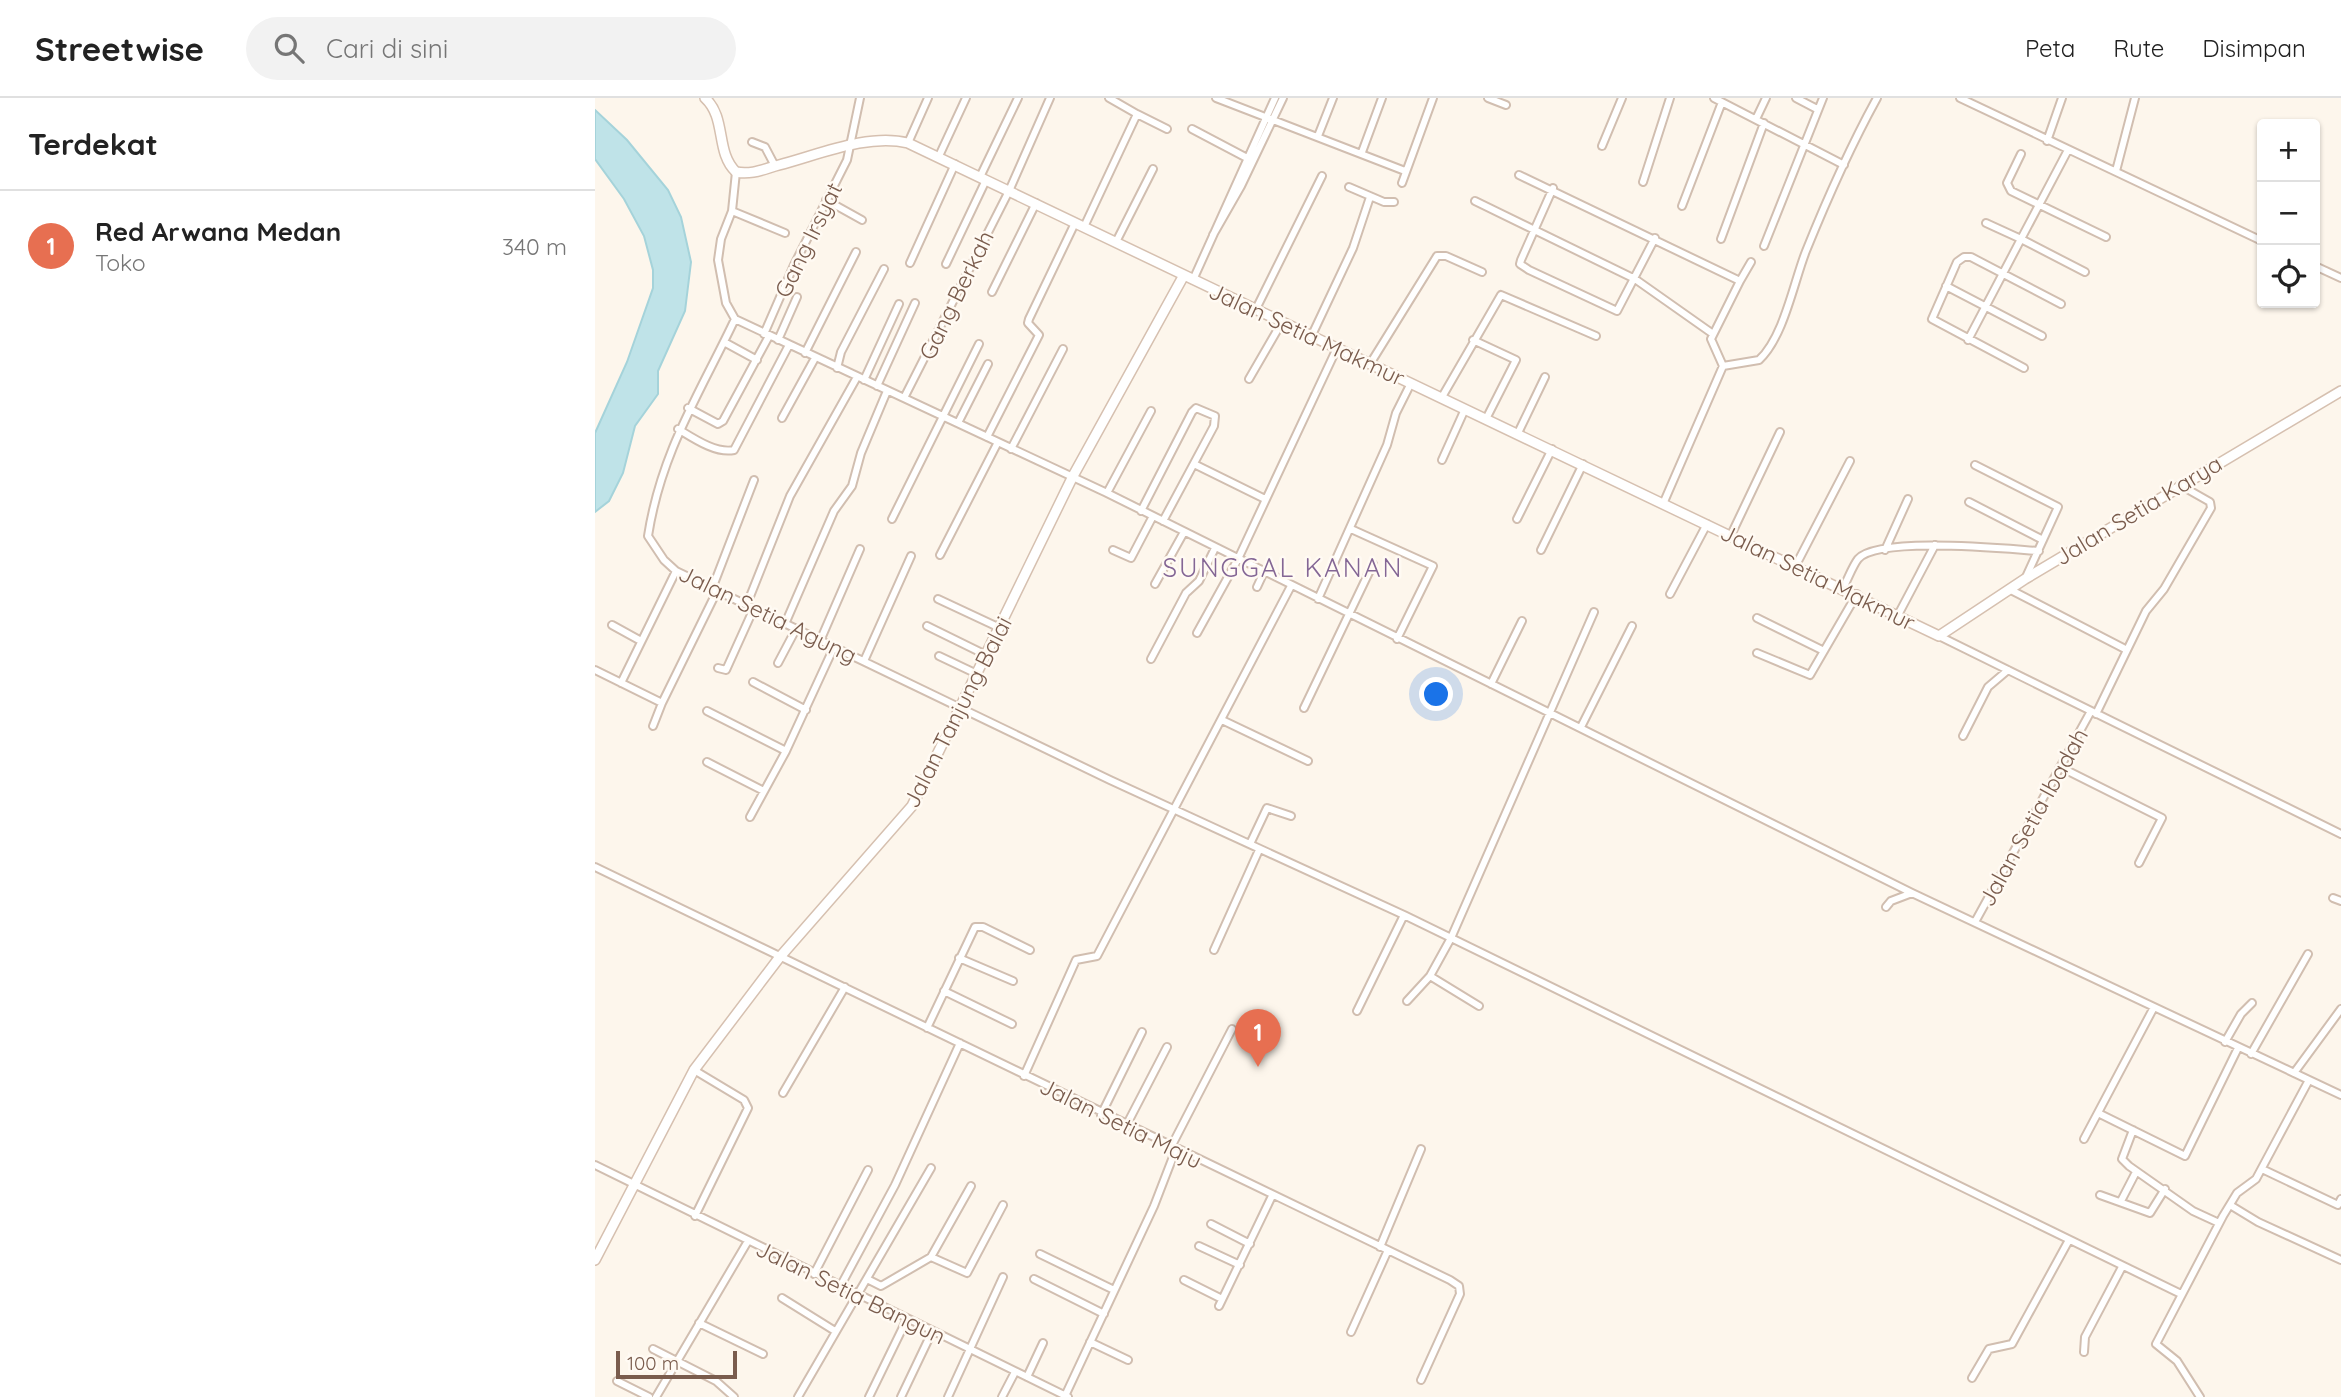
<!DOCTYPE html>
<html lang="id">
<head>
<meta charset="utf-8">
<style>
  :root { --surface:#fff; --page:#f2f2f2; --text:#222; --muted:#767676; --line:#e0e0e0; --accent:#e76f51 }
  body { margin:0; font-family:Quicksand,sans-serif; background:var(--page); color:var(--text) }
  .controls { position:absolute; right:21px; top:21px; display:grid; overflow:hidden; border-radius:7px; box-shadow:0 2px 5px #0004 }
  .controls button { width:63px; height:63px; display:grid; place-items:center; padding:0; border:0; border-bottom:2px solid var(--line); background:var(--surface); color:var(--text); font:35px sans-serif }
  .scale { position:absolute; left:21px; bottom:18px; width:121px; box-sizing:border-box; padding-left:7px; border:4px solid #7a5c4d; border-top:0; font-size:19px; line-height:24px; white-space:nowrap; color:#7a5c4d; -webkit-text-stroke:5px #fffaf3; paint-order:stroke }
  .you { position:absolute; left:842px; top:597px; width:24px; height:24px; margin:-18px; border:5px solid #fff; border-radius:50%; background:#1a73e8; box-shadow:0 0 0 10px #1a73e833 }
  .badge { display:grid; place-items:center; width:46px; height:46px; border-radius:50%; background:var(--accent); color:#fff; font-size:23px; font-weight:700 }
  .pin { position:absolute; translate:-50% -58px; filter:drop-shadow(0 2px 4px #0008) }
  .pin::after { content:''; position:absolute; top:37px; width:24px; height:21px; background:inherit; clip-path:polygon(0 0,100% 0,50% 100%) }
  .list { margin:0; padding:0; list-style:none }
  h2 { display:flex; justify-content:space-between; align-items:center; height:91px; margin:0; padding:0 28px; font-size:30px }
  h2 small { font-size:23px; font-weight:400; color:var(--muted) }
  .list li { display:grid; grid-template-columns:46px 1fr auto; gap:21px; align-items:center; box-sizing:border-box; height:112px; padding:0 28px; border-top:2px solid var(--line) }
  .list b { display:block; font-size:26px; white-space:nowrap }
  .list p { margin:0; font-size:23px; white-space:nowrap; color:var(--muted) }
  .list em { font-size:23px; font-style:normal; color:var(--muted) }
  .icon { flex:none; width:38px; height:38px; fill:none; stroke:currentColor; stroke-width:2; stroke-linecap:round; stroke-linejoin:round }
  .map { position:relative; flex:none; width:1746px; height:1299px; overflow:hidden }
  header { display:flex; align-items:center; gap:42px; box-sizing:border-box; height:98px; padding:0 35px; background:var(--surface); border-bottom:2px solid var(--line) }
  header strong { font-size:33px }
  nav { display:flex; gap:38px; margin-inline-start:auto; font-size:24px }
  .search { width:490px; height:63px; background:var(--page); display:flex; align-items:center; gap:18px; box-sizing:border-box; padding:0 24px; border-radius:38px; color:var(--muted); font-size:26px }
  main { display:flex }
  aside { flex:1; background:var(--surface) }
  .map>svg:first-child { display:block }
  .water { fill:#bfe3e8; stroke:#a5d3da; stroke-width:2 }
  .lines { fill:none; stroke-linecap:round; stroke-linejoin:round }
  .street-casing { stroke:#d1beb0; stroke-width:10 }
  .secondary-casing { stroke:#d6c0b0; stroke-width:12 }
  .street { stroke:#fff; stroke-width:6 }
  .secondary { stroke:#fff; stroke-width:9 }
  .labels { text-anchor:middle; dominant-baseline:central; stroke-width:5; stroke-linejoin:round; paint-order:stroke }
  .street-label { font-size:23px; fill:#7a5c4d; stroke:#fffaf3 }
  .quarter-label { font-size:26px; letter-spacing:2px; fill:#846695; stroke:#fffaf3 }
</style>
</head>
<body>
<header>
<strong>Streetwise</strong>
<div class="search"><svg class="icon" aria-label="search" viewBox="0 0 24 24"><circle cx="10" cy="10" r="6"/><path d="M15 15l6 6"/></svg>Cari di sini</div>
<nav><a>Peta</a><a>Rute</a><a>Disimpan</a></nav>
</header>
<main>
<aside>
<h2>Terdekat<small></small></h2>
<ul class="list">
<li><span class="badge">1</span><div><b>Red Arwana Medan</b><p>Toko</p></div><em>340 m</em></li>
</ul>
</aside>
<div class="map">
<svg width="1746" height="1299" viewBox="0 0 1746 1299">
  <rect width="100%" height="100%" fill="#fdf6ec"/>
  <!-- water -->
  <path class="water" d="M0,12L32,42L73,92L86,119L96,164L90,213L63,273V296L40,328L28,375L14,403L0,414V335L32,264L58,190V172L49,138L29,101L0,61Z"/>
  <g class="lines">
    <!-- street casing -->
    <g class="street-casing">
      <path id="street" d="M514,0L542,16
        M621,0L810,73
        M893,0L911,7
        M1119,0L1249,67
        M1201,0L1222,11
        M1365,0L1667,143
        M1161,21L1171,0
        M597,31L652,60
        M723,38L738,0
        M1452,43L1467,0
        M157,44L170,49L180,68
        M313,45L333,0
        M1007,48L1027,0
        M767,54L787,0
        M1426,56L1412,85L1416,93L1511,139
        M344,58L371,0
        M1521,73L1540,0
        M141,74L137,113L126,141L123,162L131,205L140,221L512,395L1317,795L1746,997
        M924,77L1145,183L1116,241L1128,268
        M385,79L423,0
        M1048,84L1075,0
        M807,85L838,0
        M754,89L789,104H799
        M958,90L926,162L925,166L934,172L1022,213L1060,140
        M231,102L267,122
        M880,103L1040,181L1118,236
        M1087,108L1127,4
        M137,113L190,135
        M1391,125L1426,141L1473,52
        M489,129L542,16L572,31
        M618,137L646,88L688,0
        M1126,141L1169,25
        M521,144L558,71
        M1169,148L1228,0
        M315,165L360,66
        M351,166L391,82
        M1720,168L1746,180
        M598,182L680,0
        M1145,183L1156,164
        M1351,188L1447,238
        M397,194L441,105
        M661,211L727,78
        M140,221C105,295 66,354 53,438L69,462L81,473L515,682L809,817L1586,1196
        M169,236L199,167L252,62L265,0
        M717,237L758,150L775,99
        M183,242L202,199
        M878,242L921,262L891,321
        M1373,242L1426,141L1490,174
        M129,244L162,262
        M210,255L261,154
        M775,266L842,158H851L887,174
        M242,270L246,254L289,171
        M1429,270L1337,221L1362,164L1369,159H1376L1466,206
        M654,281L687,224
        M269,282L304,206
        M282,288L320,205
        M847,299L906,197L1001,238
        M309,300L414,93L455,0
        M93,310L123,326L128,323L174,238
        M187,320L220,260
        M363,325L393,266
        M83,331C98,340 121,356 139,352L194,247
        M923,335L950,279
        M392,339L444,237L433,225L434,221L480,125
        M416,351L468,251
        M847,362L870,311
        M599,366L670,401
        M1380,367L1463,409L1431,479
        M512,395L556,313
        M1374,404L1448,442
        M1068,406L1128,268L1164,262C1189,239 1199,183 1211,153C1232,101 1255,49 1282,0
        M546,413L597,314L601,310L620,318L619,328L568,423
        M297,421L384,246
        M922,421L957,351
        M756,431L838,468L802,541
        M1136,437L1185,334
        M518,452L536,460L558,418
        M946,452L988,366
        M1290,452L1313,401
        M345,457L403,344
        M1201,467L1255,363
        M560,486L589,434
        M662,489L669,474
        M1248,490C1253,481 1257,469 1263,461C1283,438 1412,451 1444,453
        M117,491L159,382
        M1414,491L1532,552
        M1075,496L1112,426
        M343,501L405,530
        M723,501L792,347L801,315L816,285
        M152,506L195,398L262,279
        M1303,517L1340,447
        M1162,520L1229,553
        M190,526L239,413L257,388L266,355L292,293
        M17,527L46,543
        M332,528L391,557
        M602,535L643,461L742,250
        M1344,538L1746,736
        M225,543L265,451
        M1162,555L1215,577L1262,496
        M344,558L382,576
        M556,561L591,495L604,483L620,450
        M269,563L316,458
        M183,565L201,531
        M123,570L131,572L159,510
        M0,572L67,605L122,493
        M158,584L211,612
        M26,585L81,473
        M896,586L927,523
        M709,610L778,466
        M112,613L191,653
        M1501,616L1551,513L1569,491L1616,410L1615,404L1585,387
        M627,622L713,663
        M58,628L67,605
        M986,629L1037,528
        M1368,638L1393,589L1413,572
        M112,664L169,693
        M1465,669L1567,720L1544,765
        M155,719L191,653L239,549
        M655,746L672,710L696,718
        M0,769L855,1182L864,1188L865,1196L826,1282
        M1738,800L1746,803
        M1291,809L1296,803L1317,795
        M1380,824L1496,613
        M619,852L664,752
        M364,860L418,883
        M835,878L884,908
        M349,893L417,926
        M812,903L835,878L856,840L999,514
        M762,913L809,817
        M332,930L380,829H388L435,852
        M1630,944L1646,916L1657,905
        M1656,956L1713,856
        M99,972L149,1002L153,1010L100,1118
        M1699,975L1746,911
        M429,978L481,862L502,858L696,488
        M188,995L250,889
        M1503,1015L1590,1058L1643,950
        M506,1017L547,934
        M531,1028L572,949
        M1538,1032L1527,1061L1534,1068L1598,1113L1624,1125
        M1489,1041L1558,911
        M576,1049L637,931
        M0,1067L473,1299
        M1667,1071L1743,1107L1746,1101
        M1505,1097L1555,1115L1570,1091
        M1526,1103L1541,1074
        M1635,1107L1663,1124L1746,1162
        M616,1126L655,1146
        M604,1148L645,1167
        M785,1149L826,1051
        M445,1156L519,1192
        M336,1159L376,1088
        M219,1176L273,1072
        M272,1181L286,1188L336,1159L372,1175L408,1107
        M439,1181L509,1216
        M589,1182L627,1201
        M245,1189L300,1087L365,945
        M187,1200L240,1233
        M624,1208L677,1098
        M104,1225L168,1256
        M756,1234L793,1152
        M495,1244L533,1262
        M58,1251L121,1283L139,1299
        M1489,1254L1490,1239L1527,1169
        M432,1279L448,1245
        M1377,1280L1394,1251L1417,1246L1474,1142
        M22,1283L54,1299
        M470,1298L559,1108L581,1051
        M61,1299L153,1143
        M203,1299L336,1070
        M274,1299L312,1221
        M306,1299L337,1234
        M353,1299L408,1179
        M407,1299L420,1274
        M1605,1299L1582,1263L1561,1246L1628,1118L1642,1095L1661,1081L1714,982"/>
    </g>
    <!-- secondary casing -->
    <g class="secondary-casing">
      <path id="secondary" d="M110,0C132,20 120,54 141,74C157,77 169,71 184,67C223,57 273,35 313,45L1344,538L1430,481L1746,293
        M0,1162L99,972L184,860L317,708L478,378L589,177"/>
    </g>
    <!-- street -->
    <use href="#street" class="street"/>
    <!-- secondary -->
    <use href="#secondary" class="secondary"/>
  </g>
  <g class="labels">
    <!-- street labels -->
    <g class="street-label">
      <text transform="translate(213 142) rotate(-64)">Gang Irsyat</text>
      <text transform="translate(361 197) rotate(-64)">Gang Berkah</text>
      <text transform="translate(712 236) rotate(25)">Jalan Setia Makmur</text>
      <text transform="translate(1543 412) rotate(-31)">Jalan Setia Karya</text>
      <text transform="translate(1223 479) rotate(26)">Jalan Setia Makmur</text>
      <text transform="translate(173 516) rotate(26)">Jalan Setia Agung</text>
      <text transform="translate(362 614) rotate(-63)">Jalan Tanjung Balai</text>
      <text transform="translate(1438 719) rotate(-61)">Jalan Setia Ibadah</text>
      <text transform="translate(526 1025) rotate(26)">Jalan Setia Maju</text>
      <text transform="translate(256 1194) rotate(26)">Jalan Setia Bangun</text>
    </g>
    <!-- quarter labels -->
    <g class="quarter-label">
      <text x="688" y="469">SUNGGAL KANAN</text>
    </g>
  </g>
</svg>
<div class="controls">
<button>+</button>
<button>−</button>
<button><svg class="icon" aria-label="locate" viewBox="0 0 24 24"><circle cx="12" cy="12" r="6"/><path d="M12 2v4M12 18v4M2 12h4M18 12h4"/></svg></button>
</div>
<div class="scale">100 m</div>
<div class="you"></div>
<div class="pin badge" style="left:663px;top:969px">1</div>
</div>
</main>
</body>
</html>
